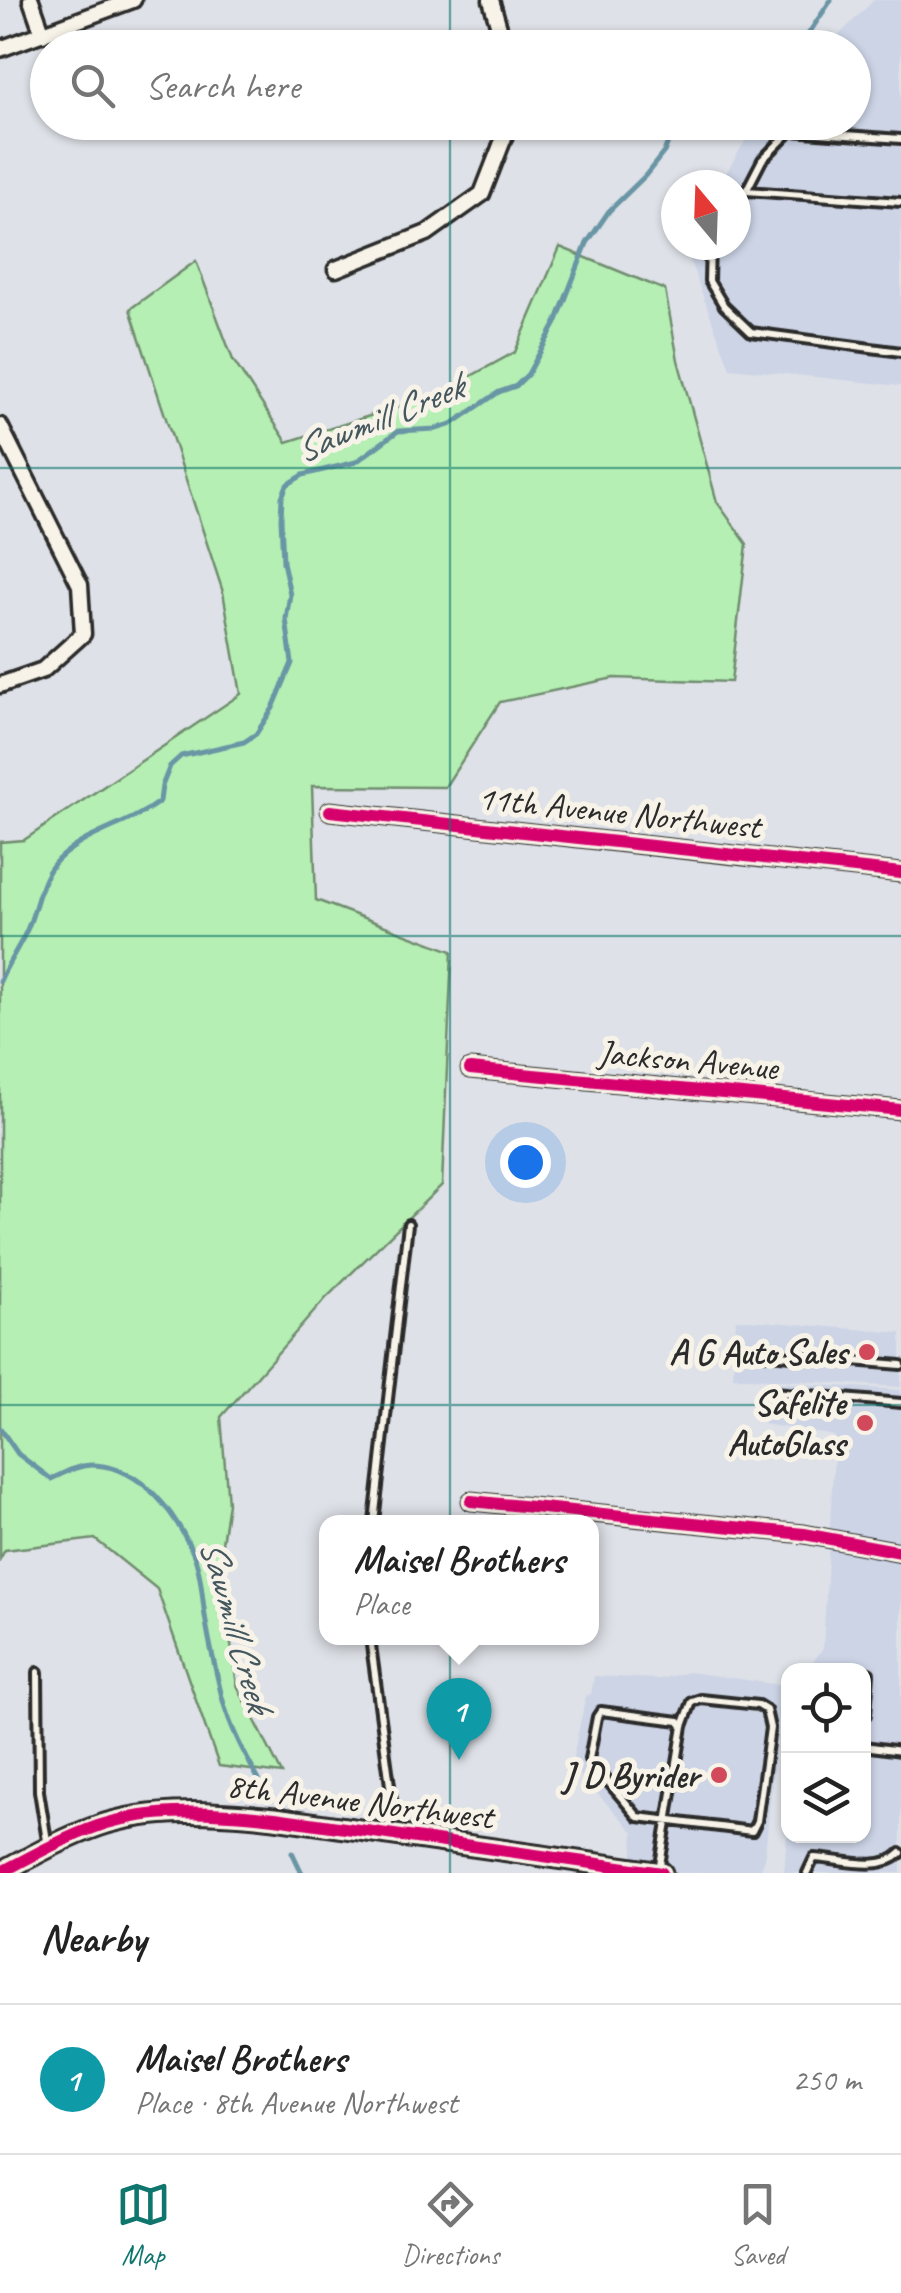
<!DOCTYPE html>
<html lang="en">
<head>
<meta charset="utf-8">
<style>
  :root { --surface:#fff; --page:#f2f2f2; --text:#222; --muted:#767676; --line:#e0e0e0; --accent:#0f766e }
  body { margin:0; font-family:Caveat,sans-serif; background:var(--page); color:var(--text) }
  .controls { position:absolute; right:30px; bottom:30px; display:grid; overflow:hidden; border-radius:20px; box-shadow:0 2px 8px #0004 }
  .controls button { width:90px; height:90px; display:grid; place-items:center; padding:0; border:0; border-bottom:2px solid var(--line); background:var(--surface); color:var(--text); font:50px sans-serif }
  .compass { position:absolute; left:661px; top:170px; width:90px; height:90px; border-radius:50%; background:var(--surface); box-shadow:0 2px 8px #0004; rotate:341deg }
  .you { position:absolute; left:525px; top:1162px; width:35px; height:35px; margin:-25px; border:8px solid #fff; border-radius:50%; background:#1a73e8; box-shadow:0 0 0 15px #1a73e833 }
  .badge { display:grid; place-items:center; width:65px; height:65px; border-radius:50%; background:var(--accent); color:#fff; font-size:32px; font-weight:700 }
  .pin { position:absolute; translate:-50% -82px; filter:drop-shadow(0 2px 5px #0008) }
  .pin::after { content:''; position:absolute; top:52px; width:35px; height:30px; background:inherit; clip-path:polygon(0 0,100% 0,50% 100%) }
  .popup { position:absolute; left:319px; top:1515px; width:280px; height:130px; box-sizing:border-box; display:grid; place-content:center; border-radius:20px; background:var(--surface); filter:drop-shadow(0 2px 8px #0005); font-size:32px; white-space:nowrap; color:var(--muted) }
  .popup b { font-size:38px; color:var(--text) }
  .popup::after { content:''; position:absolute; left:50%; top:100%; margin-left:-20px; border:20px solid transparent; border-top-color:var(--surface) }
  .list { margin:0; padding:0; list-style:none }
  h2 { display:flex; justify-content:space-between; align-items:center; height:130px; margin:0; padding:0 40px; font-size:42px }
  h2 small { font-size:32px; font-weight:400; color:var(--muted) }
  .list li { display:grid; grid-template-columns:65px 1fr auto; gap:30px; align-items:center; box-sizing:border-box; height:150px; padding:0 40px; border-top:2px solid var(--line) }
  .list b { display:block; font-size:38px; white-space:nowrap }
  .list p { margin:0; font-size:32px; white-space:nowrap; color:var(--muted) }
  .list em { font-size:32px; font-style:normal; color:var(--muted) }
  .icon { flex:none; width:55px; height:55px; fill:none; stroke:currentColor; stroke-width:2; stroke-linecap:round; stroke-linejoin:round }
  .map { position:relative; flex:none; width:901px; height:1873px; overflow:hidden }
  .search { position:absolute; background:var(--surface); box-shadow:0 2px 8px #0004; left:30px; right:30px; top:30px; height:110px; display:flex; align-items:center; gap:25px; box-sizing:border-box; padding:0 35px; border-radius:55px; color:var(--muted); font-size:38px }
  .sheet { height:280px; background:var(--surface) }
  nav { display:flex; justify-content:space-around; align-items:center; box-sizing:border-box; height:140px; border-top:2px solid var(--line); background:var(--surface); font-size:28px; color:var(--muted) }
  nav a { display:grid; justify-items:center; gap:5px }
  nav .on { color:var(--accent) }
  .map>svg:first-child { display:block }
  .built { fill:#ccd4e6 }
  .green { fill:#b5efb3; stroke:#708d6f; stroke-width:2.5 }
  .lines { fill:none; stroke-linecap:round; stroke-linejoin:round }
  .stream { stroke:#6a95a5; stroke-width:5 }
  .service-casing { stroke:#2b2b2b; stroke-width:14 }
  .minor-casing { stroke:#2b2b2b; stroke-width:21 }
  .tertiary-casing { stroke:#2b2b2b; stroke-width:25 }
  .service { stroke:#f7f3e8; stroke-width:6 }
  .minor { stroke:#f7f3e8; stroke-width:14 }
  .tertiary { stroke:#f7f3e8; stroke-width:18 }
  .cycleway-casing { stroke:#f7f3e8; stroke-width:19 }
  .cycleway { stroke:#d6006c; stroke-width:12 }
  .grid { fill:none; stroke:#0f766e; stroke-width:2.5; stroke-opacity:0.55 }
  .poi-dot { fill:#d1495b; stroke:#f7f3e8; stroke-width:4 }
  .labels { text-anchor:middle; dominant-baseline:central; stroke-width:10; stroke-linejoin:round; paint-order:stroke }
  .street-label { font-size:35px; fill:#2b2b2b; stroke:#f7f3e8 }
  .poi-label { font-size:35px; font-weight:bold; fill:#2b2b2b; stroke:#f7f3e8; text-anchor:end }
  .water-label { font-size:38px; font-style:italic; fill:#45575e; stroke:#f7f3e8 }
</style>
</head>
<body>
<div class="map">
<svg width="901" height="1873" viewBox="0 0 901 1873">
  <rect width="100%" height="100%" fill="#dee1e7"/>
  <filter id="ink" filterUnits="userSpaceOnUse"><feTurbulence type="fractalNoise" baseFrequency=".01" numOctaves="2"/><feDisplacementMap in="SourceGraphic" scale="20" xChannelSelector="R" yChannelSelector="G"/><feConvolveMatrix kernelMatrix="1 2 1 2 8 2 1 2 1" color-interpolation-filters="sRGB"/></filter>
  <g filter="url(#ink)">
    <!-- built -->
    <path class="built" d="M874,0H901V386L730,368L684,245H736V185H719L756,123L854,122V48L827,47Z
      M736,1319L901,1333V1387L733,1377Z
      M767,1382L901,1390V1873H784L788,1824V1836H864V1670H807L823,1648L835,1436L763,1424Z
      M689,1672L782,1685L765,1854L760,1873H632L634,1832L571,1766L586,1696L591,1694L594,1676L659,1679Z"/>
    <!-- green -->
    <path class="green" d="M560,247L665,290L678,360L717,502L747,544L731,682L614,678L500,702L445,787L312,786L316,900L452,951L442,1185L327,1297L221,1417L228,1503L219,1563L237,1685L282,1774L219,1766L157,1589L95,1539L5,1550L0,1559V842L24,840L241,694L223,592L130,309L196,261L233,360L287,442L436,395L515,352Z"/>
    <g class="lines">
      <!-- stream -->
      <path class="stream" d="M799,48L831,0
        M0,981C7,964 18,949 26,932C39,905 38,875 63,855C92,831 129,825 160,801L162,786L170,766L181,756L244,742L256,734L273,708L292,663L286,619L290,594L283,562L281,519L282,497L287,485L303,475L356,462L398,431L436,429L452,424L499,392L516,386L528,374L556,323L587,243L609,211L645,176L664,152L676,122
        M0,1428L18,1454L51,1479C64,1473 79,1464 95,1465C143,1468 175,1513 193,1553C202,1574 202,1600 206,1622C210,1647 216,1672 222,1697C230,1728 245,1755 260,1782
        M292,1852L302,1873"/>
      <!-- service casing -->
      <g class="service-casing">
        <path id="service" d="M746,191L762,160L791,131L901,139
          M736,203L746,191L901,202
          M710,245L709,281L724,306L751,332L901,352
          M756,1353L901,1365
          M774,1392L901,1403
          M374,1522L408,1224
          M370,1638L392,1800L388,1832
          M838,1670H842
          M38,1672L39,1791L48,1847
          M864,1672L869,1673L866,1715
          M864,1746L901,1751
          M659,1871L683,1726L679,1721L601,1711L597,1717L589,1759L638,1817L752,1831L757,1821L770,1728L766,1710L758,1705L701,1699L692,1702L683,1726
          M807,1873L814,1858C839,1859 882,1873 901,1853"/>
      </g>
      <!-- minor casing -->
      <g class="minor-casing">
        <path id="minor" d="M31,0L43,34
          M491,0L505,48
          M0,49L133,0
          M336,269L427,233L482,194L510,122
          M0,426L80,585L83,634L43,670L0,685
          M330,811L901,873
          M470,1069L901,1110
          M471,1501L804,1534L901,1552"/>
      </g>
      <!-- tertiary casing -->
      <g class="tertiary-casing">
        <path id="tertiary" d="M0,1873C32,1856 64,1838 98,1826C154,1807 218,1812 275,1818L662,1873"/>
      </g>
      <!-- service -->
      <use href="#service" class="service"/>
      <!-- minor -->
      <use href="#minor" class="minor"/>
      <!-- tertiary -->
      <use href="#tertiary" class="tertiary"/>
      <!-- cycleway casing -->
      <g class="cycleway-casing">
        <path id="cycleway" d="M330,811L901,873
          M470,1069L901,1110
          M471,1501L804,1534L901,1552
          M0,1873C32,1856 64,1838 98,1826C154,1807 218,1812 275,1818L662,1873"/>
      </g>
      <!-- cycleway -->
      <use href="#cycleway" class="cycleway"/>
    </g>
  </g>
  <!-- grid -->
  <path class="grid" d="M450,0V48M450,122V1873M0,468H901M0,936H901M0,1405H901"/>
  <!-- markers -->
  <g class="poi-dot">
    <circle cx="867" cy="1352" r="10"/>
    <circle cx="865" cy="1423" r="10"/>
    <circle cx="719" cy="1775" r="10"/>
  </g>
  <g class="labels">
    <!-- street labels -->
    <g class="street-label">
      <text transform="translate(619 812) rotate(6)">11th Avenue Northwest</text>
      <text transform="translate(688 1060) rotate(5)">Jackson Avenue</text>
      <text transform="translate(360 1801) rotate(7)">8th Avenue Northwest</text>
    </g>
    <!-- poi labels -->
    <g class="poi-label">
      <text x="847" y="1352">A G Auto Sales</text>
      <text x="845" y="1403">Safelite<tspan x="845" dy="40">AutoGlass</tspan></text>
      <text x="699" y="1775">J D Byrider</text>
    </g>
    <!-- water labels -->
    <g class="water-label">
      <text transform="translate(379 418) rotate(-22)">Sawmill Creek</text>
      <text transform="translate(236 1625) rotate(74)">Sawmill Creek</text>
    </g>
  </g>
</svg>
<div class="controls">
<button><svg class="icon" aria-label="locate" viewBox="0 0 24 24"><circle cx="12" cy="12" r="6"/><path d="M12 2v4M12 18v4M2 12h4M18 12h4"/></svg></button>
<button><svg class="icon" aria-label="layers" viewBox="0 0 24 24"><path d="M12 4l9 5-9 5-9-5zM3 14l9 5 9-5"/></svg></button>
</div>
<svg class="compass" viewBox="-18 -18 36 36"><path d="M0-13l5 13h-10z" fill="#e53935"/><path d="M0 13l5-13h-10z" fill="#767676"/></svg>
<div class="you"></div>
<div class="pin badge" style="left:459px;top:1760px;background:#0f9aa8">1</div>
<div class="popup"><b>Maisel Brothers</b>Place</div>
<div class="search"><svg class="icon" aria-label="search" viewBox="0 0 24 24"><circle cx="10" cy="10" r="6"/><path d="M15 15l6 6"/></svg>Search here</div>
</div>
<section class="sheet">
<h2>Nearby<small></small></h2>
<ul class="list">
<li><span class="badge" style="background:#0f9aa8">1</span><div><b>Maisel Brothers</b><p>Place · 8th Avenue Northwest</p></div><em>250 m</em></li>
</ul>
</section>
<nav>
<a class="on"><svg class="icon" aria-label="map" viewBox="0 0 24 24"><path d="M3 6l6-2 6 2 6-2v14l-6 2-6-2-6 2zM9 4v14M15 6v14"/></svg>Map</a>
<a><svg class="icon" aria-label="directions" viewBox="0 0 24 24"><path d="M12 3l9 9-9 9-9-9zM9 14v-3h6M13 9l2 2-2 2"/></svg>Directions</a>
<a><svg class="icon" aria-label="saved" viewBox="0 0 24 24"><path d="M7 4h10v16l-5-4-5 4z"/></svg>Saved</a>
</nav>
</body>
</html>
